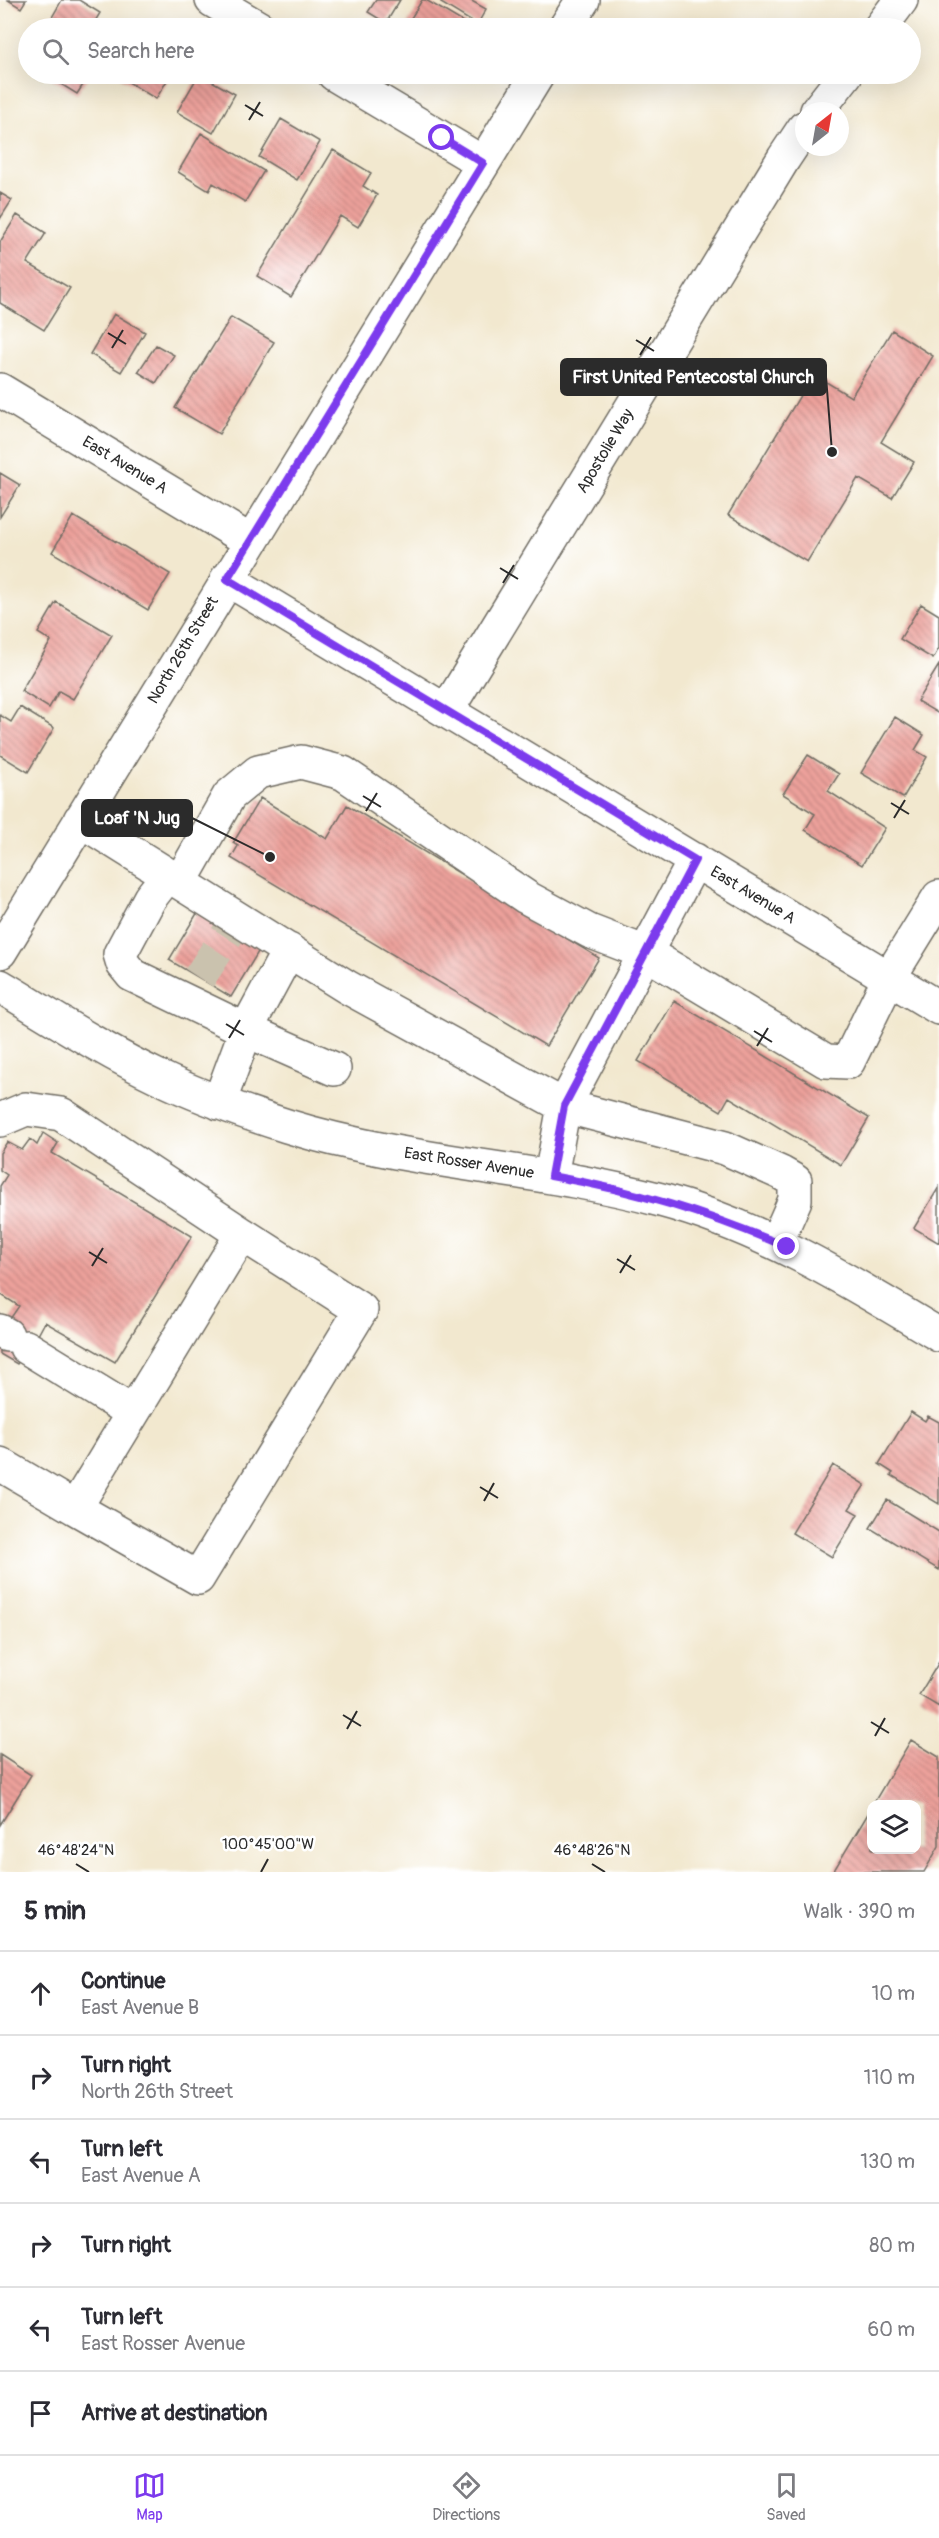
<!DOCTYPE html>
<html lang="en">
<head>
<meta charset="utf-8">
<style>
  :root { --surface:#fff; --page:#f2f2f3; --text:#2b2b33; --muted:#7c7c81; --line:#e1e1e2; --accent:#7c3aed }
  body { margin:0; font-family:Pangolin,sans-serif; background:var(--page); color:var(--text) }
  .controls { position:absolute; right:18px; bottom:18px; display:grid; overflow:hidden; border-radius:12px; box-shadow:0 6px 24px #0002 }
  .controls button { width:54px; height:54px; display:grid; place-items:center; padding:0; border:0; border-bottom:2px solid var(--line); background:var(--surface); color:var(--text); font:30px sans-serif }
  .compass { position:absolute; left:795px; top:102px; width:54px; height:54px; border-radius:50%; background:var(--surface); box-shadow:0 6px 24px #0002; rotate:31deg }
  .stop { position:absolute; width:18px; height:18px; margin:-14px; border:4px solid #7c3aed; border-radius:50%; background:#fff }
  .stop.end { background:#7c3aed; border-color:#fff; box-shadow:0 2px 6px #0008 }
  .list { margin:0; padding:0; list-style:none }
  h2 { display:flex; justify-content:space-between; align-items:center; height:78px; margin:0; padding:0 24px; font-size:26px }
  h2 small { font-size:20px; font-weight:400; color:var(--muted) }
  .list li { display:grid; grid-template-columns:39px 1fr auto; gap:18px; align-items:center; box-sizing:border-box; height:84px; padding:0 24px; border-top:2px solid var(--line) }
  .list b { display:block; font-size:22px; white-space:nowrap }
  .list p { margin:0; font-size:20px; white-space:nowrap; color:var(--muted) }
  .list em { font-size:20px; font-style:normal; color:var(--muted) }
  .icon { flex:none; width:33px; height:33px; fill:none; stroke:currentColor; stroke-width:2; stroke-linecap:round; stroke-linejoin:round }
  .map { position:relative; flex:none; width:939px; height:1872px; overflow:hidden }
  .search { position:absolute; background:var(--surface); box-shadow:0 6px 24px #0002; left:18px; right:18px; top:18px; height:66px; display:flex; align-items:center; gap:15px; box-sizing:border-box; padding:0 21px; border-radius:33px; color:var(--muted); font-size:22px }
  .sheet { height:582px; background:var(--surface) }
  nav { display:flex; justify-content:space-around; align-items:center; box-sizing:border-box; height:84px; border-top:2px solid var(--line); background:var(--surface); font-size:16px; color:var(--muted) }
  nav a { display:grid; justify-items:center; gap:3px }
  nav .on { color:var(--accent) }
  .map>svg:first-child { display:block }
  .building { fill:url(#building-back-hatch) }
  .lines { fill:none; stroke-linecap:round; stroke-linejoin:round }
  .minor-tunnel { stroke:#cac2ae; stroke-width:33; stroke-dasharray:33 16; stroke-linecap:butt }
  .minor-casing { stroke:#716d64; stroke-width:36 }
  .minor { stroke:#fff; stroke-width:33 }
  .route { stroke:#7c3aed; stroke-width:8 }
  .ticks { fill:none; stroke:#2b2b2b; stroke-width:2 }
  .labels { text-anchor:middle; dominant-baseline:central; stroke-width:5; stroke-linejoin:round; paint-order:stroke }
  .street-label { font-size:16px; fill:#2b2b2b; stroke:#fff }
  .ticks-label { font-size:15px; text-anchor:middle; fill:#2b2b2b; stroke:#fff; stroke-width:5; stroke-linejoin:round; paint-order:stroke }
  .leader { fill:none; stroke:#2b2b2b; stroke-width:2 }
  .callout-dot { fill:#2b2b2b; stroke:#fff; stroke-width:2 }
  .callout { fill:#2b2b2b; stroke:#2b2b2b; stroke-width:2 }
  .callout-label { font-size:18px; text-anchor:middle; font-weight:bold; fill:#fff }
</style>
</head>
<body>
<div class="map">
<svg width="939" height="1872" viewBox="0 0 939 1872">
  <defs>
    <pattern id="building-back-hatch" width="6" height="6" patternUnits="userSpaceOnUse" patternTransform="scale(1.5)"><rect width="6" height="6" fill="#eda19b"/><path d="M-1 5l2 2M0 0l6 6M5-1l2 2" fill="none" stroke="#c0837f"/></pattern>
  </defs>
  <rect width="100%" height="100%" fill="#fff"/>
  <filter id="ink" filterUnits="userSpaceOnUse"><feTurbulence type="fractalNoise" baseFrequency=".0167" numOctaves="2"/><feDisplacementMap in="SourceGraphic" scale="12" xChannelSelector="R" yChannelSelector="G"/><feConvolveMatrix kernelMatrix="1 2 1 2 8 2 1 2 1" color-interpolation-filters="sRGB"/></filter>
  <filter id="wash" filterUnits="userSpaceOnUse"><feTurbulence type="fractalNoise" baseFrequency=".008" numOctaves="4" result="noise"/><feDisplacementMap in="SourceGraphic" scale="24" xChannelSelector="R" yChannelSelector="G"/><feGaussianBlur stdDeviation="1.35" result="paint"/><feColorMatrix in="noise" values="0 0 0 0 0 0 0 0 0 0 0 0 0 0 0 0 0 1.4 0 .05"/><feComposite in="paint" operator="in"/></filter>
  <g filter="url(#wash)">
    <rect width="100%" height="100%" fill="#f2e8cf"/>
    <g id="blocks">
      <!-- building -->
      <path class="building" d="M8,0H26L21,8Z
        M62,0H79L100,13L91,28H51L47,26Z
        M376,0H400L386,23L368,12Z
        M422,0H426L473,28H405Z
        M442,0H470L486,9L477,25L441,3Z
        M54,74H90L77,94L51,78Z
        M122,74H171L156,99L120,77Z
        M199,74L235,94L213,133L177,112Z
        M281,119L320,142L297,180L259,157Z
        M201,133L264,171L245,202L213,183L209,191L178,172Z
        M333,150L371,173L363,186L377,195L358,227L340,216L291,297L257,276Z
        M0,193L12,200L0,219Z
        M17,215L46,233L27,263L70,288L44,330L0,303V242Z
        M114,314L145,332L121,372L90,354Z
        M231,317L274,342L219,434L175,408Z
        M892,330L933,356L881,442L914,462L892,498L858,478L807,562L728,515L813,374L851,397Z
        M156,345L174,355L156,383L138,372Z
        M0,473L20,485L0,517Z
        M73,516L170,574L148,610L52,552Z
        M56,602L112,635L73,699L59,691L49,708L21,691L51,641L38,633Z
        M921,604L939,615V648L933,659L900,639Z
        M939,665V714L917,701Z
        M20,707L54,728L28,772L0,755V715L11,722Z
        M895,717L924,735L915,750L927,757L903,798L861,773Z
        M808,755L839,774L828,791L885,828L862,865L805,830L815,814L783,794Z
        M260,798L327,839L347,805L599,958L546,1046L231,858L238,846L233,843Z
        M199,910L261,947L231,997L169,960Z
        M674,1001L869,1118L841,1165L729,1097L721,1111L638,1061Z
        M43,1133L58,1143L52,1153L192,1236L115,1362L45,1322L38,1335H34L17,1364L0,1354V1347L10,1319L19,1306L0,1294V1186L7,1175L0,1170V1153L7,1142L22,1150L30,1139L37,1145Z
        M939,1187V1243L914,1228Z
        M911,1412L925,1421L928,1416L939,1422V1504L891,1475L893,1473L879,1464Z
        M833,1465L865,1485L849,1509L858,1514L832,1557L792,1533Z
        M887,1500L939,1532V1570L870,1528Z
        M939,1662V1707L919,1695Z
        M911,1740L939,1757V1846L924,1872H833L872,1807V1850H916V1804H873Z
        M0,1755L31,1775L0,1825Z"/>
    </g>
  </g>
  <g filter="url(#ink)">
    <use href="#blocks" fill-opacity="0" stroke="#716d64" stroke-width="1.5"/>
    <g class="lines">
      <!-- minor-tunnel -->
      <path class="minor-tunnel" d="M199,978L231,929"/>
      <!-- minor casing -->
      <g class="minor-casing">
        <path id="minor" d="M212,0L259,28
          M565,28L583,0
          M880,28L901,0
          M334,74L483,163
          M817,111L846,74
          M0,390L250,541
          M227,579L939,1008
          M447,710L784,158L804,128
          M80,820L347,987L564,1106L725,1148L781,1173L795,1181V1200L776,1243
          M168,875L150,898L120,954L123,964L132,975L246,1030L219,1103
          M180,882L229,796L258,772L301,762L343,773L526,897L589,931L646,953L826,1061L848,1062L889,978L939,897
          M289,950L246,1030L334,1069
          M0,952L538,74
          M0,986C52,1017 104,1051 159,1077C200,1097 243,1112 287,1126C409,1164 538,1167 661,1200C762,1227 851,1282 939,1335
          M0,1120L26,1109L61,1114L242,1234L75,1508L0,1464
          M551,1176L564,1106L695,860
          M0,1331L7,1335
          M26,1347L132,1412
          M75,1508L198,1578L361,1310L242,1234"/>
      </g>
      <!-- minor -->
      <use href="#minor" class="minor"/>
    </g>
  </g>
  <g class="lines" filter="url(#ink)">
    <!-- route -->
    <path class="route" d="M442,138L483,163L227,579L695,860L564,1106L551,1176C636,1191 707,1213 787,1247"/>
  </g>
  <!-- ticks -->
  <path class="ticks" d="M245,105L263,116M249,120L260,102M108,333L126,344M636,340L654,351M112,348L123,330M640,355L651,337M500,568L518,579M503,583L514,565M363,796L381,807M891,803L909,814M366,811L377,793M894,818L905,800M226,1024L244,1035M754,1031L772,1042M229,1038L240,1020M757,1046L768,1028M89,1252L107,1263M617,1259L635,1270M92,1266L103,1248M620,1273L631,1255M480,1487L498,1498M484,1501L494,1483M343,1715L361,1726M871,1722L889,1733M347,1729L357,1711M875,1736L885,1718M76,1864L89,1872M592,1864L605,1872M261,1872L268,1859"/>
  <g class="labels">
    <!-- street labels -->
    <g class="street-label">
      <text transform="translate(605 451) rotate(-59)">Apostolie Way</text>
      <text transform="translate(125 465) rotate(31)">East Avenue A</text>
      <text transform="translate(183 650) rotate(-59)">North 26th Street</text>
      <text transform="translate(753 895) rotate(31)">East Avenue A</text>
      <text transform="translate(469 1163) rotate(9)">East Rosser Avenue</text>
    </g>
  </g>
  <g class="ticks-label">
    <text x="268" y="1849">100°45'00"W</text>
    <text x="76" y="1855">46°48'24"N</text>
    <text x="592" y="1855">46°48'26"N</text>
  </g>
  <!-- callouts -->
  <path class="leader" d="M832 452L826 377M270 857L192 818"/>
  <g class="callout-dot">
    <circle cx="832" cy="452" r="6"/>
    <circle cx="270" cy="857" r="6"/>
  </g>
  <g class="callout">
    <rect x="561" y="359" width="265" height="36" rx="6"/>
    <rect x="82" y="800" width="110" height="36" rx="6"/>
  </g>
  <g class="callout-label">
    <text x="693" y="383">First United Pentecostal Church</text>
    <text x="137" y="824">Loaf 'N Jug</text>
  </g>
</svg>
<div class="controls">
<button><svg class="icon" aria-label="layers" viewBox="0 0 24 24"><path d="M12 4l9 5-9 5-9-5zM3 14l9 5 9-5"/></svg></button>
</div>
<svg class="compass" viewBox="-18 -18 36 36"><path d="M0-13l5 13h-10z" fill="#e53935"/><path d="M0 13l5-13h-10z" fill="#7c7c81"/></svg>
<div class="stop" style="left:442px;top:138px"></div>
<div class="stop end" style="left:787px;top:1247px"></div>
<div class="search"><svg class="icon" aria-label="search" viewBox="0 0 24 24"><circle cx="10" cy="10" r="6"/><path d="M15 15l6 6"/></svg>Search here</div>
</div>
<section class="sheet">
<h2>5 min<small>Walk · 390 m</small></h2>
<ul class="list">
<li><svg class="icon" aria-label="ahead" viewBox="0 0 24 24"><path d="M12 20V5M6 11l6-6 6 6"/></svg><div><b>Continue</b><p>East Avenue B</p></div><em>10 m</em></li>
<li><svg class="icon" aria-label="right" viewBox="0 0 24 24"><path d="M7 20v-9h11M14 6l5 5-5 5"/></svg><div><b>Turn right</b><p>North 26th Street</p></div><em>110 m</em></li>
<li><svg class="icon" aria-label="left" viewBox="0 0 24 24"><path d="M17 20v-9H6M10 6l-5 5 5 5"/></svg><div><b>Turn left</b><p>East Avenue A</p></div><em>130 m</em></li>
<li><svg class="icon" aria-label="right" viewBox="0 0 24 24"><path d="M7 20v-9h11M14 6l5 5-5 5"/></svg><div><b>Turn right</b></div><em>80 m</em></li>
<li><svg class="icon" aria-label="left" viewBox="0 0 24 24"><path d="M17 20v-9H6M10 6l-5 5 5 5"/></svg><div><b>Turn left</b><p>East Rosser Avenue</p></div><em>60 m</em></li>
<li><svg class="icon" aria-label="arrive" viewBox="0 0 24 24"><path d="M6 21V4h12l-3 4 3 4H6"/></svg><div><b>Arrive at destination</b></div></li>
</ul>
</section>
<nav>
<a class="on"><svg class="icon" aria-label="map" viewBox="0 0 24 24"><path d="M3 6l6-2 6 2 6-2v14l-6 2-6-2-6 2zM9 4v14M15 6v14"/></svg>Map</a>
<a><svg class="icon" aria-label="directions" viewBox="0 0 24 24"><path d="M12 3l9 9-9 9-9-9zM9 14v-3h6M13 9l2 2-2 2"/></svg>Directions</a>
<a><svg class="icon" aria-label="saved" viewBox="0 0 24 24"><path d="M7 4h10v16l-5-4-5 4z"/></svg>Saved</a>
</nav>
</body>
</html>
